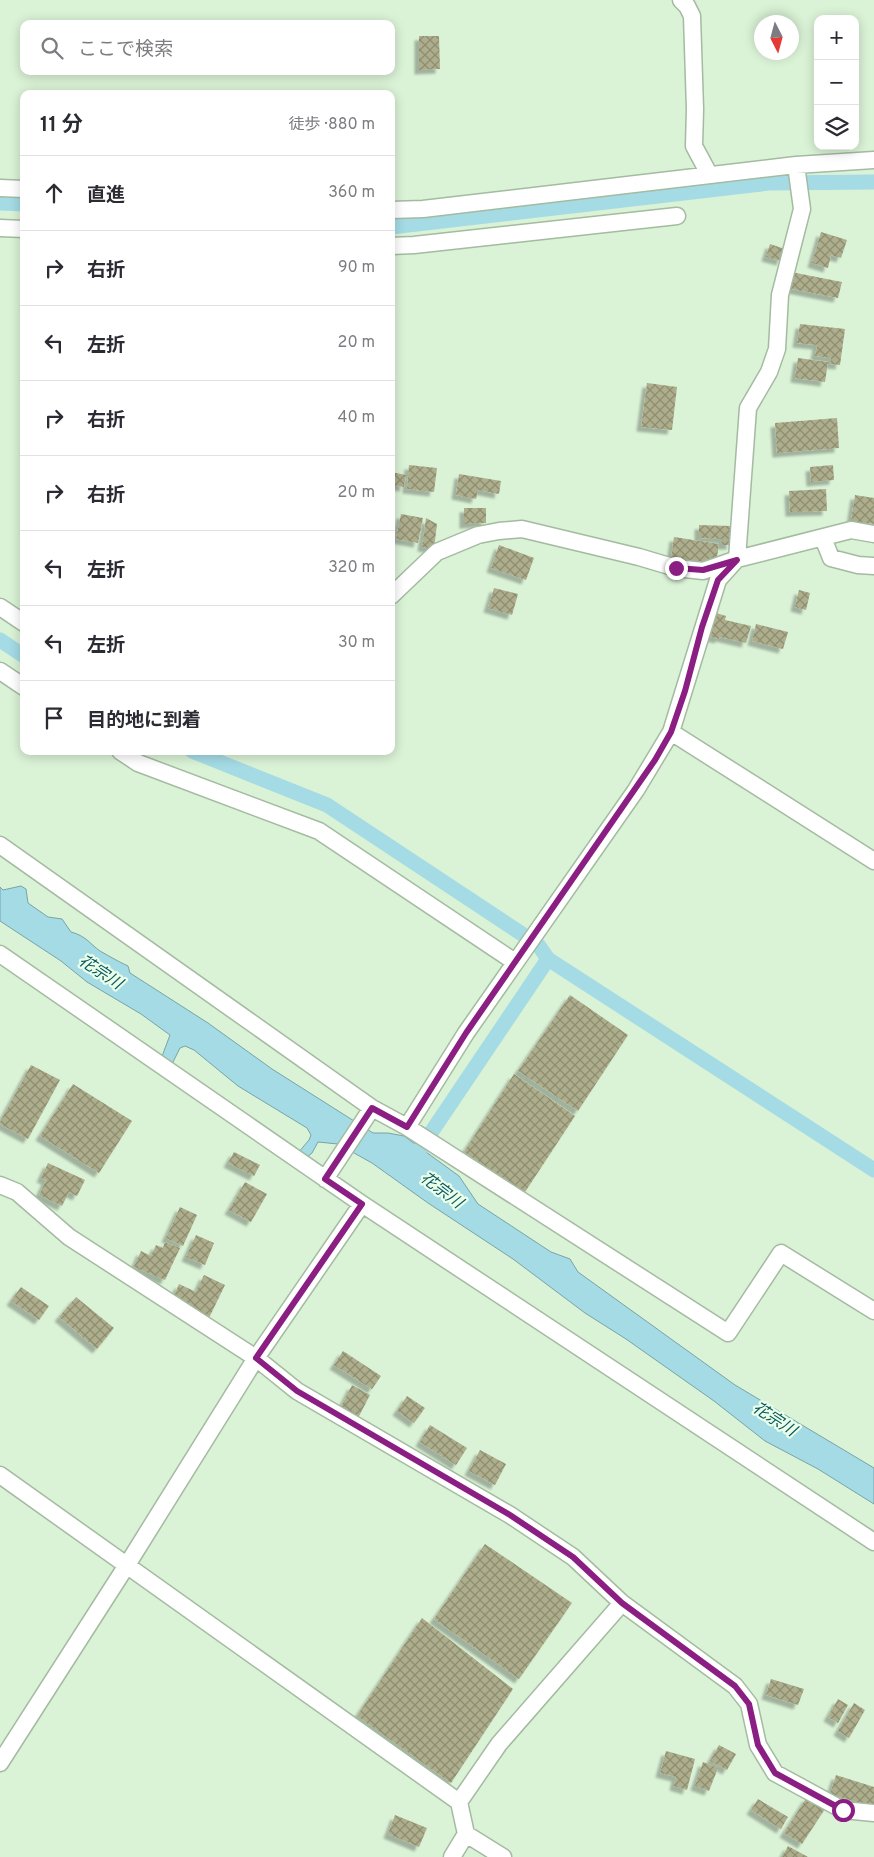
<!DOCTYPE html>
<html lang="ja">
<head>
<meta charset="utf-8">
<style>
  :root { --surface:#fff; --page:#f2f2f3; --text:#2b2b33; --muted:#7c7c81; --line:#e1e1e2 }
  body { margin:0; font-family:Overpass,"Noto Sans JP",sans-serif; background:var(--page); color:var(--text) }
  .controls { position:absolute; right:15px; top:15px; display:grid; overflow:hidden; border-radius:10px; box-shadow:0 2px 12px #0003 }
  .controls button { width:45px; height:45px; display:grid; place-items:center; padding:0; border:0; border-bottom:1px solid var(--line); background:var(--surface); color:var(--text); font:25px sans-serif }
  .compass { position:absolute; left:754px; top:15px; width:45px; height:45px; border-radius:50%; background:var(--surface); box-shadow:0 2px 12px #0003; rotate:174deg }
  .stop { position:absolute; width:15px; height:15px; margin:-11px; border:4px solid #8a1e83; border-radius:50%; background:#fff }
  .stop.end { background:#8a1e83; border-color:#fff; box-shadow:0 1px 5px #0008 }
  .list { margin:0; padding:0; list-style:none }
  h2 { display:flex; justify-content:space-between; align-items:center; height:65px; margin:0; padding:0 20px; font-size:21px }
  h2 small { font-size:16px; font-weight:400; color:var(--muted) }
  .list li { display:grid; grid-template-columns:32px 1fr auto; gap:15px; align-items:center; box-sizing:border-box; height:75px; padding:0 20px; border-top:1px solid var(--line) }
  .list b { display:block; font-size:19px; white-space:nowrap }
  .list em { font-size:16px; font-style:normal; color:var(--muted) }
  .icon { flex:none; width:28px; height:28px; fill:none; stroke:currentColor; stroke-width:2; stroke-linecap:round; stroke-linejoin:round }
  .map { position:relative; flex:none; width:874px; height:1857px; overflow:hidden }
  .search { position:absolute; background:var(--surface); box-shadow:0 2px 12px #0003; left:20px; top:20px; width:375px; height:55px; display:flex; align-items:center; gap:12px; box-sizing:border-box; padding:0 18px; border-radius:10px; color:var(--muted); font-size:19px }
  .panel { position:absolute; background:var(--surface); box-shadow:0 2px 12px #0003; left:20px; top:90px; width:375px; height:665px; border-radius:10px }
  .map>svg:first-child { display:block }
  .water { fill:#a4dbe5; stroke:#79a3a7 }
  .lines { fill:none; stroke-linecap:round; stroke-linejoin:round }
  .canal { stroke:#a4dbe5; stroke-width:15 }
  .building { fill:url(#building-cross-hatch); filter:url(#shadow) }
  .minor-casing { stroke:#a4bba1; stroke-width:19 }
  .minor { stroke:#fff; stroke-width:16 }
  .route { stroke:#8a1e83; stroke-width:6 }
  .labels { text-anchor:middle; dominant-baseline:central; stroke-width:4.5; stroke-linejoin:round; paint-order:stroke }
  .water-label { font-size:16px; font-style:italic; fill:#085762; stroke:#eafee8 }
</style>
</head>
<body>
<div class="map">
<svg width="874" height="1857" viewBox="0 0 874 1857">
  <defs>
    <pattern id="building-cross-hatch" width="8" height="8" patternUnits="userSpaceOnUse" patternTransform="scale(1.25)"><rect width="8" height="8" fill="#aeae8d"/><path d="M0 0l8 8M0 8l8-8" fill="none" stroke="#8d8d72"/></pattern>
    <filter id="shadow"><feDropShadow dx="-4.5" dy="4.5" stdDeviation="1" flood-color="#0004"/></filter>
  </defs>
  <rect width="100%" height="100%" fill="#daf2d6"/>
  <!-- water -->
  <path class="water" d="M21,886L26,889L28,903L48,917L62,919L71,932C86,936 89,943 100,951C109,956 119,962 128,966L130,973L208,1023L272,1069L373,1133H388L404,1136L459,1176L478,1204L551,1252L570,1259L578,1272L735,1385L874,1468V1504L818,1469L765,1441L714,1401L626,1339L585,1313L513,1259L428,1203L372,1163L338,1144L318,1142L312,1153L306,1158L298,1153L309,1140L311,1135L307,1128L238,1086L194,1050L185,1046L180,1048L172,1064L161,1059L170,1035L141,1014L87,982L61,961L0,921V887L3,890Z"/>
  <g class="lines">
    <!-- canal -->
    <path class="canal" d="M0,203L24,204
      M391,227L769,183L874,182
      M0,640L24,656
      M192,751L327,805L522,934
      M539,946L548,959
      M420,1149L548,959L874,1170"/>
  </g>
  <!-- building -->
  <path class="building" d="M419,36H439L440,69L419,70Z
    M821,232L847,240L841,258L831,255L828,268L812,263Z
    M770,244L785,249L781,261L766,257Z
    M791,272L842,282L838,298L787,288Z
    M800,324L845,329L840,365L830,364L831,358L815,356L817,345L797,343Z
    M798,358L828,362L825,382L795,378Z
    M647,383L677,387L672,430L641,427Z
    M837,418L839,448L777,453L775,423Z
    M409,465L437,468L434,492L407,489Z
    M833,465L834,480L811,482L810,467Z
    M391,472L406,475L404,487L391,485Z
    M459,474L501,481L499,494L478,490L476,499L456,495Z
    M826,489L827,511L790,512L789,491Z
    M855,495L874,498V524L851,521Z
    M464,508H486V523L464,524Z
    M401,514L423,518L418,543L396,539Z
    M426,518L437,524L434,549L422,547Z
    M699,525L731,526V545H722V539L699,538Z
    M674,537L719,544L716,564L671,558Z
    M499,545L534,558L526,580L491,568Z
    M494,588L518,594L512,615L488,608Z
    M799,590L810,593L806,610L795,607Z
    M713,612L726,616L725,620L751,626L746,643L720,637L719,639L707,636Z
    M756,624L788,632L783,649L752,641Z
    M570,995L628,1035L578,1111L518,1071Z
    M31,1065L60,1080L28,1139L0,1124V1122Z
    M514,1074L575,1116L525,1192L464,1152Z
    M73,1084L132,1121L99,1173L40,1136Z
    M234,1152L260,1165L254,1176L228,1163Z
    M48,1163L85,1180L77,1196L69,1192L62,1206L39,1195L46,1180L41,1178Z
    M245,1182L267,1194L251,1222L229,1210Z
    M180,1207L197,1215L183,1246L166,1238Z
    M196,1235L214,1243L205,1265L186,1257Z
    M165,1242L180,1248L165,1280L134,1267L141,1251L151,1256L156,1245L163,1248Z
    M204,1275L225,1285L209,1318L172,1300L179,1284L196,1292Z
    M21,1287L49,1306L39,1320L11,1301Z
    M76,1297L114,1328L97,1349L59,1317Z
    M343,1351L381,1376L372,1389L334,1365Z
    M352,1385L370,1395L358,1418L340,1409Z
    M407,1396L425,1408L414,1423L397,1411Z
    M430,1425L467,1448L456,1465L420,1442Z
    M480,1450L506,1464L495,1485L469,1471Z
    M485,1544L572,1603L519,1679L434,1619Z
    M422,1618L513,1689L451,1783L357,1716Z
    M771,1679L804,1689L798,1705L766,1695Z
    M838,1699L848,1705L838,1723L828,1717Z
    M854,1703L865,1710L849,1738L838,1731Z
    M719,1745L736,1754L727,1770L710,1761Z
    M666,1751L695,1759L687,1790L674,1786L676,1777L660,1773Z
    M703,1762L718,1768L709,1791L695,1786Z
    M836,1775L874,1787V1807L830,1794Z
    M807,1797L825,1809L802,1844L784,1833Z
    M758,1799L788,1817L781,1829L751,1810Z
    M395,1815L427,1828L419,1847L388,1834Z
    M788,1846L808,1857H782Z"/>
  <g class="lines">
    <!-- minor casing -->
    <g class="minor-casing">
      <path id="minor" d="M681,0L687,6L692,16L695,109L694,146L709,174
        M0,188L24,189
        M391,210L423,209L796,165L874,160
        M0,228L24,229
        M391,246L414,245L677,216
        M823,538L831,558L858,565L874,566
        M391,596L437,552L478,535L499,531L522,529L639,557L676,568L703,571L737,559L851,530L874,534
        M0,607L24,623
        M0,671L24,687
        M671,732L874,861
        M120,751L138,763L319,831L515,962
        M0,845L372,1108L407,1127L728,1333L781,1253L874,1311
        M0,954L362,1204L874,1542
        M407,1127L466,1033L636,790L671,732L718,580L737,559L748,408L769,372L777,349L780,295L802,209L796,165
        M325,1179L372,1108
        M0,1185L17,1192L69,1237L256,1358L297,1391L510,1515L573,1557L622,1603L735,1686L749,1704L758,1745L775,1773L843,1810L874,1813
        M0,1475L459,1802L466,1834L503,1857
        M0,1763L127,1565L256,1358L362,1204
        M459,1802L499,1744L622,1603
        M452,1857L466,1834"/>
    </g>
    <!-- minor -->
    <use href="#minor" class="minor"/>
  </g>
  <g class="lines">
    <!-- route -->
    <path class="route" d="M676,568L703,570L737,560L718,580L702,627L685,691L671,732L655,760L466,1033L407,1127L372,1108L325,1179L362,1204L256,1358L297,1391L510,1515L573,1557L622,1603L735,1686L749,1704L758,1745L775,1773L843,1810"/>
  </g>
  <g class="labels">
    <!-- water labels -->
    <g class="water-label">
      <text transform="translate(100 973) rotate(33)">花宗川</text>
      <text transform="translate(441 1191) rotate(37)">花宗川</text>
      <text transform="translate(774 1420) rotate(33)">花宗川</text>
    </g>
  </g>
</svg>
<div class="controls">
<button>+</button>
<button>−</button>
<button><svg class="icon" aria-label="layers" viewBox="0 0 24 24"><path d="M12 4l9 5-9 5-9-5zM3 14l9 5 9-5"/></svg></button>
</div>
<svg class="compass" viewBox="-18 -18 36 36"><path d="M0-13l5 13h-10z" fill="#e53935"/><path d="M0 13l5-13h-10z" fill="#7c7c81"/></svg>
<div class="stop" style="left:843px;top:1810px"></div>
<div class="stop end" style="left:676px;top:568px"></div>
<div class="search"><svg class="icon" aria-label="search" viewBox="0 0 24 24"><circle cx="10" cy="10" r="6"/><path d="M15 15l6 6"/></svg>ここで検索</div>
<section class="panel">
<h2>11 分<small>徒歩 · 880 m</small></h2>
<ul class="list">
<li><svg class="icon" aria-label="ahead" viewBox="0 0 24 24"><path d="M12 20V5M6 11l6-6 6 6"/></svg><div><b>直進</b></div><em>360 m</em></li>
<li><svg class="icon" aria-label="right" viewBox="0 0 24 24"><path d="M7 20v-9h11M14 6l5 5-5 5"/></svg><div><b>右折</b></div><em>90 m</em></li>
<li><svg class="icon" aria-label="left" viewBox="0 0 24 24"><path d="M17 20v-9H6M10 6l-5 5 5 5"/></svg><div><b>左折</b></div><em>20 m</em></li>
<li><svg class="icon" aria-label="right" viewBox="0 0 24 24"><path d="M7 20v-9h11M14 6l5 5-5 5"/></svg><div><b>右折</b></div><em>40 m</em></li>
<li><svg class="icon" aria-label="right" viewBox="0 0 24 24"><path d="M7 20v-9h11M14 6l5 5-5 5"/></svg><div><b>右折</b></div><em>20 m</em></li>
<li><svg class="icon" aria-label="left" viewBox="0 0 24 24"><path d="M17 20v-9H6M10 6l-5 5 5 5"/></svg><div><b>左折</b></div><em>320 m</em></li>
<li><svg class="icon" aria-label="left" viewBox="0 0 24 24"><path d="M17 20v-9H6M10 6l-5 5 5 5"/></svg><div><b>左折</b></div><em>30 m</em></li>
<li><svg class="icon" aria-label="arrive" viewBox="0 0 24 24"><path d="M6 21V4h12l-3 4 3 4H6"/></svg><div><b>目的地に到着</b></div></li>
</ul>
</section>
</div>
</body>
</html>
